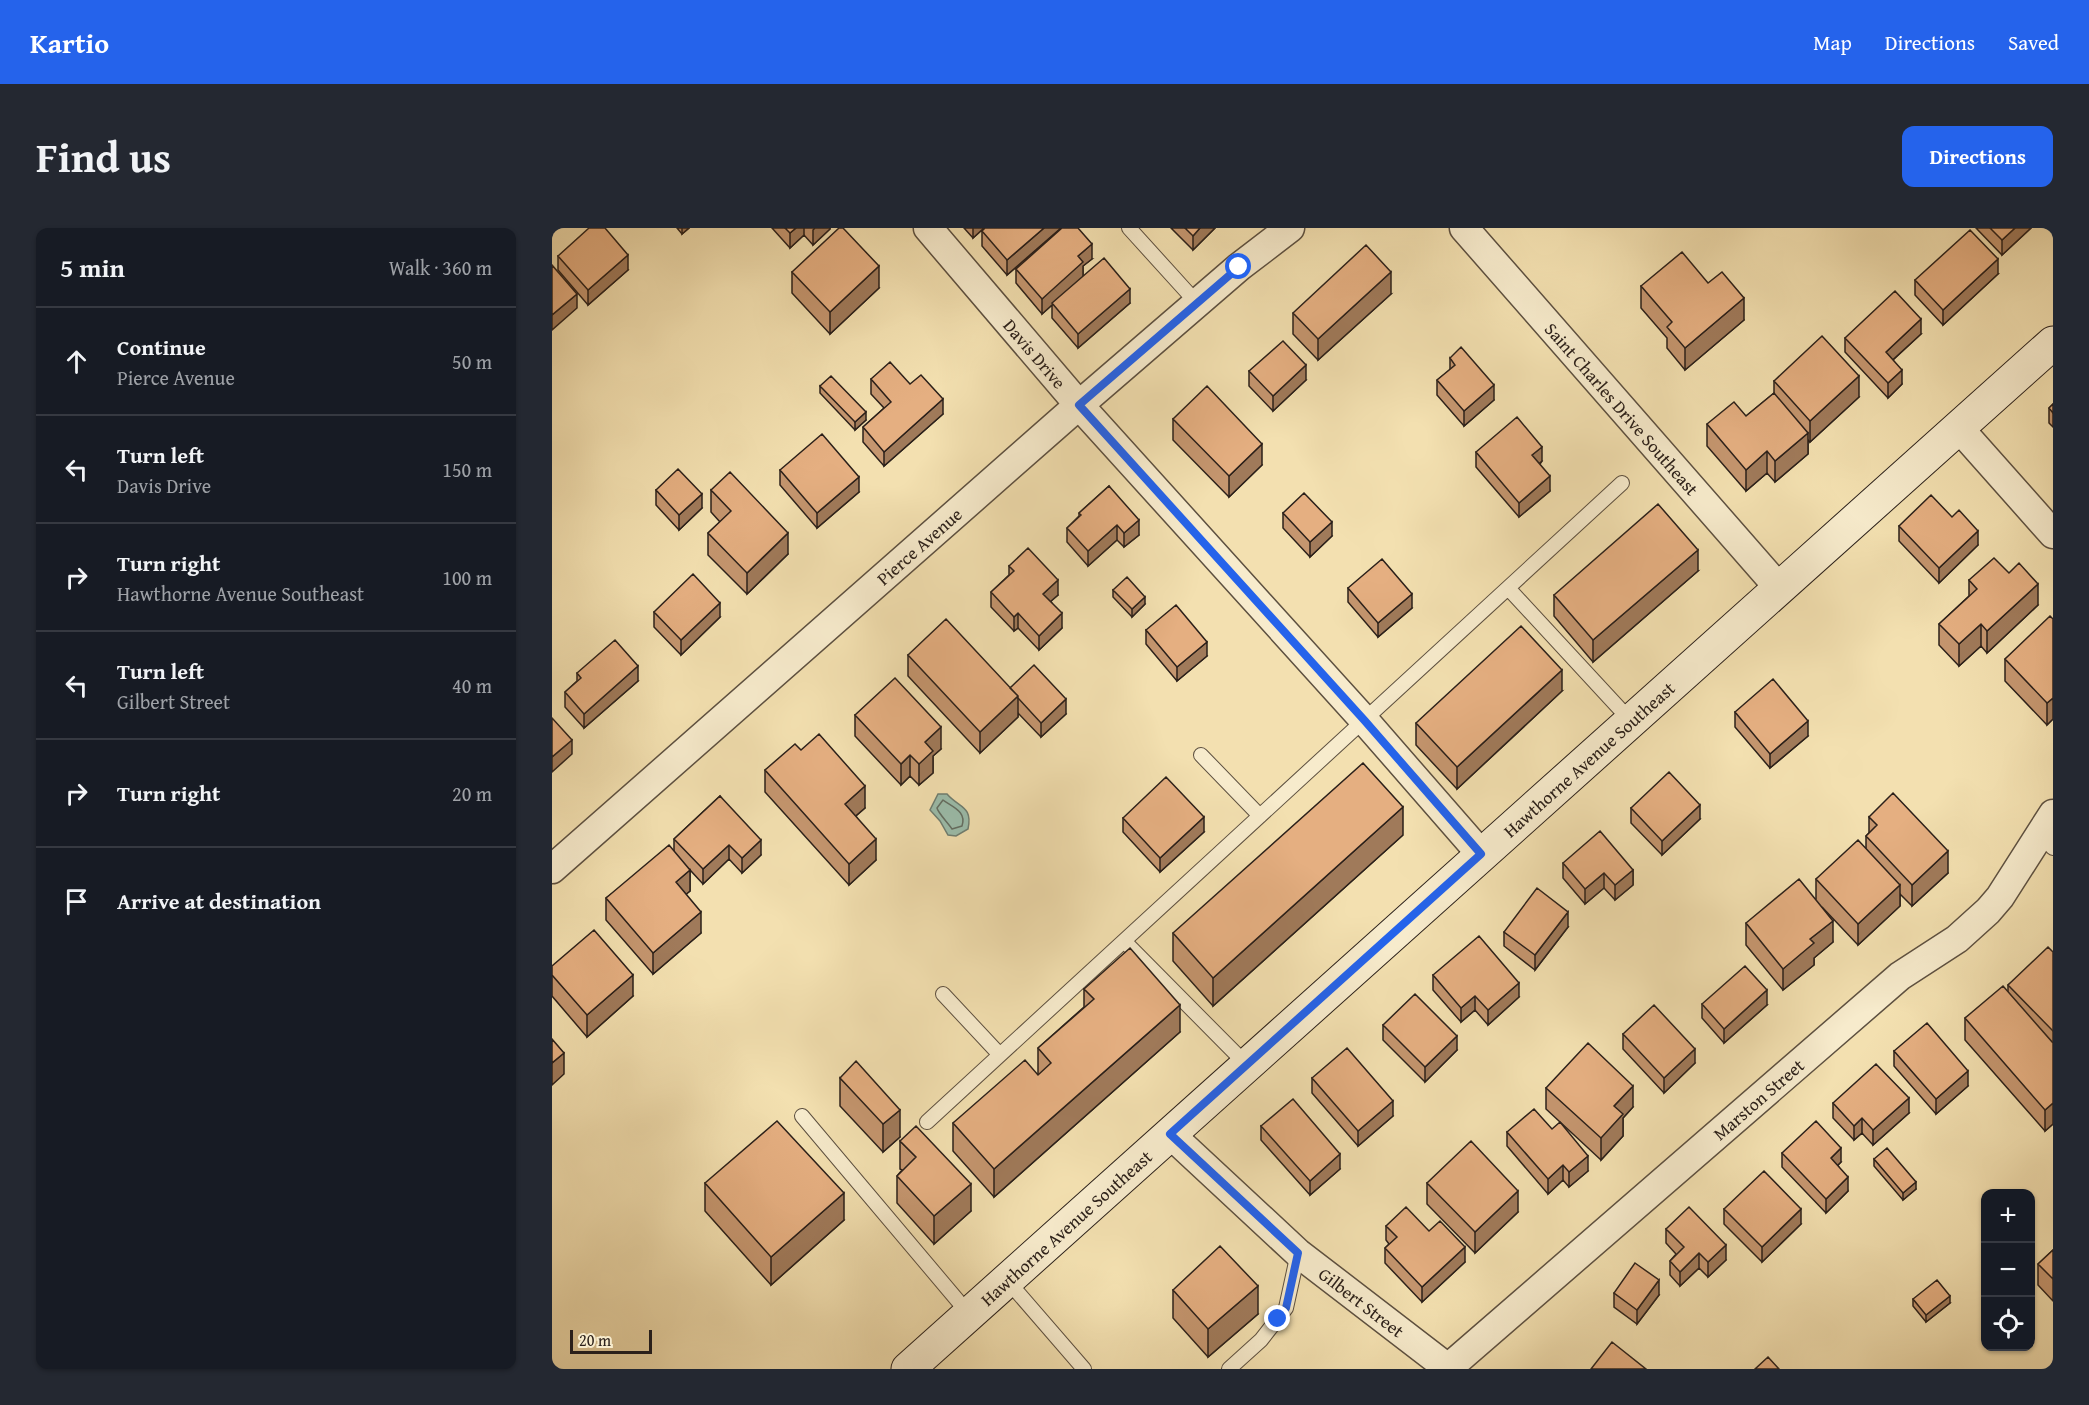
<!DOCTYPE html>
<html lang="en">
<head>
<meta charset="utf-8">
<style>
  :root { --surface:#171b24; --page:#242831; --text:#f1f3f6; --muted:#9ea1a6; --line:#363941; --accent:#2563eb }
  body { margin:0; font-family:"Gentium Book Plus",serif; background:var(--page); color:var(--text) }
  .controls { position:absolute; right:18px; bottom:18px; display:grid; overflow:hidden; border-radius:12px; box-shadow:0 2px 4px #0004 }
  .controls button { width:54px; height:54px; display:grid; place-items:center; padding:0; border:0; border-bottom:2px solid var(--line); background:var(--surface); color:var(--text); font:30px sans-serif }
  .scale { position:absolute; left:18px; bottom:15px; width:82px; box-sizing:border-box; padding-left:6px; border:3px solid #2b201a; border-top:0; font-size:16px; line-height:21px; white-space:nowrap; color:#2b201a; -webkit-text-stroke:4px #f7ebcc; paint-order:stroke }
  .stop { position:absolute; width:18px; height:18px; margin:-14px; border:4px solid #2563eb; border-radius:50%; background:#fff }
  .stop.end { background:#2563eb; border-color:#fff; box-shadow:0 2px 6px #0008 }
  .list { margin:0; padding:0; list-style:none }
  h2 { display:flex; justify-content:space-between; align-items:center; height:78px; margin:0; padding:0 24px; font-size:26px }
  h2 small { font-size:20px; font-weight:400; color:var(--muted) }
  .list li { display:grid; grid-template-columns:39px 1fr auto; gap:18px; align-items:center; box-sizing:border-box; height:108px; padding:0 24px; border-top:2px solid var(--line) }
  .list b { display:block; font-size:22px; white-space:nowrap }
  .list p { margin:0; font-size:20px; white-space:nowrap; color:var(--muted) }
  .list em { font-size:20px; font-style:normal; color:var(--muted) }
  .icon { flex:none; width:33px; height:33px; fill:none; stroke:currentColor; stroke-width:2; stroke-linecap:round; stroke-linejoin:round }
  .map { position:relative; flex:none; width:1501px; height:1141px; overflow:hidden; border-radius:12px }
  header { display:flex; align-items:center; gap:36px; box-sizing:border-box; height:84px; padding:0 30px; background:var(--accent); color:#fff }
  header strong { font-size:28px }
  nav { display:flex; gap:33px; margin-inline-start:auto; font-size:21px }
  .intro { display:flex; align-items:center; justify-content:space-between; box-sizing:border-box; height:144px; padding:0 36px }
  h1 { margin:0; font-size:42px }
  .button { padding:15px 27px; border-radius:12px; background:var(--accent); color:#fff; font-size:21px; font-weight:700 }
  main { display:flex; gap:36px; padding:0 36px }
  aside { flex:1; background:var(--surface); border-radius:12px; box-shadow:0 2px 4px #0004 }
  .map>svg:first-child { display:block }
  .water { fill:#9bbdab; stroke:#6e7e71; stroke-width:1.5 }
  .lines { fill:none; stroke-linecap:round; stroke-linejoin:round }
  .shore { stroke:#636e62; stroke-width:1.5 }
  .lane-casing { stroke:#5d5040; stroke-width:16 }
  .street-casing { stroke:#5d5040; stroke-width:31 }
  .secondary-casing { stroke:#2b201a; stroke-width:35 }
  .lane { stroke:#f7ebcc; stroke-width:14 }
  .street { stroke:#f7ebcc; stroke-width:28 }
  .secondary { stroke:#f7ebcc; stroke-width:33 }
  .wall { fill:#c5966f; stroke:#2b201a; stroke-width:1.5 }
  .shaded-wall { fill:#a07a5a; stroke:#2b201a; stroke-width:1.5 }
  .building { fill:#e5af81; stroke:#2b201a; stroke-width:1.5 }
  .route { stroke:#2563eb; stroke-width:8 }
  .labels { text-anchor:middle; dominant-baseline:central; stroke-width:5; stroke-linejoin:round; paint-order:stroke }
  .street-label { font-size:18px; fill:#2b201a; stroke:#f7ebcc }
</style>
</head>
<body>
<header>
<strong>Kartio</strong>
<nav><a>Map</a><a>Directions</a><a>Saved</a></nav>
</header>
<div class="intro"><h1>Find us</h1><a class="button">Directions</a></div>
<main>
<aside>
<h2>5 min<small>Walk · 360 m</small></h2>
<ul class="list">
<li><svg class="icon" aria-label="ahead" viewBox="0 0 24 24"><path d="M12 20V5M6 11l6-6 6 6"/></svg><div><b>Continue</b><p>Pierce Avenue</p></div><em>50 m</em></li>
<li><svg class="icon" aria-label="left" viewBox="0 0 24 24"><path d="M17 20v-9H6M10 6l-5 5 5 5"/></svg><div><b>Turn left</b><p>Davis Drive</p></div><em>150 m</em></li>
<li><svg class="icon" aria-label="right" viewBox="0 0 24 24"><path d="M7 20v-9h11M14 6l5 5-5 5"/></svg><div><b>Turn right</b><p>Hawthorne Avenue Southeast</p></div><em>100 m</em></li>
<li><svg class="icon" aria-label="left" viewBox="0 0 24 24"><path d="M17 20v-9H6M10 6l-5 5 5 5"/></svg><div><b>Turn left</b><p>Gilbert Street</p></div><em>40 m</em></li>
<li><svg class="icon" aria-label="right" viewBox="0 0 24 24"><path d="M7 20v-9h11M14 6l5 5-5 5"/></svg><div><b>Turn right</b></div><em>20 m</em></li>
<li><svg class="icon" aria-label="arrive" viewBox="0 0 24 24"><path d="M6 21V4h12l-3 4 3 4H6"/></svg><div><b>Arrive at destination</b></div></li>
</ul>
</aside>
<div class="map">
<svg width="1501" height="1141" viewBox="0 0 1501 1141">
  <rect width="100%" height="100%" fill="#f3e0b0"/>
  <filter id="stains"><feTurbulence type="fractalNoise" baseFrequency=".00333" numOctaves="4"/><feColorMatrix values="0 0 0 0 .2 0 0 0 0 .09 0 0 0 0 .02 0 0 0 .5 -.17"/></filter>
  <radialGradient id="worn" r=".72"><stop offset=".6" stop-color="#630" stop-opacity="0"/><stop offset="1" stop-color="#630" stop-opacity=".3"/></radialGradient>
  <!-- water -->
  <path class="water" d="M386,566H395C407,580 421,578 416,601L404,608L396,607L388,593L378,582Z"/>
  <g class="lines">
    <!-- shore -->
    <path class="shore" d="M391,572C400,579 415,583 410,598L400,601C397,596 386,585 385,580Z"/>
    <!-- lane casing -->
    <g class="lane-casing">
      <path id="lane" d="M577,0L645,75
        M956,360L1079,493
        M649,527L708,588
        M1488,606L1501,620
        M572,713L695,837
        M391,766L448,827
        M250,888L417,1086
        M375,894L1070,255
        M455,1052L532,1141
        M677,1141L709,1112L734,1080L746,1025"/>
    </g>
    <!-- street casing -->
    <g class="street-casing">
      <g id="street">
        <path id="s1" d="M376,0L527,177L813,493L929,626"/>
        <path id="s2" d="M912,0L1228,361"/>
        <path d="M1406,199L1501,306"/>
        <path id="s3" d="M0,641L527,177L687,39L738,0"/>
        <path id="s4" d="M618,906L746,1025L897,1141"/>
        <path id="s5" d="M895,1141L1348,748L1405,711L1436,683L1448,669L1501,586"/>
      </g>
    </g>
    <!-- secondary casing -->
    <g class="secondary-casing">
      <g id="secondary">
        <path id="s6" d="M356,1141L1501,115"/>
      </g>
    </g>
    <!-- lane -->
    <use href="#lane" class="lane"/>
    <!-- street -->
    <use href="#street" class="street"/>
    <!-- secondary -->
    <use href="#secondary" class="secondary"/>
  </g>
  <!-- wall -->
  <path class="wall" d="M125,0H137L130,6Z
    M220,0H278V1L261,17L252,7L238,20Z
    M412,0H432L421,10Z
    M509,0L455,47L430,18V3Z
    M619,0H663L641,22Z
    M1424,0H1479L1450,27Z
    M6,28L76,42L36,77L6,42Z
    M540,31L531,38V48L578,75L526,120L500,90V77L490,86L464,55V41Z
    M240,44L327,60L278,106L240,65Z
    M1446,46L1391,97L1363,67V52Z
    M1156,55L1192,92L1133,142L1115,120V110L1089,80V58Z
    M839,66L766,132L741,106V85Z
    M1369,106L1341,132L1350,156L1336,170L1293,124V110Z
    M898,130L942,172L912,198L885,167V152L898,142Z
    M697,143L754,152L721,183L697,158Z
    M319,151L358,156L391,186L332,238L311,214V199L332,180L319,166Z
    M1222,153L1307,169L1258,214L1256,212V226L1223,254L1215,245L1194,263L1155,218V196L1194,188L1222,165Z
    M268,158L314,192L303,202L268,165Z
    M1501,176V199L1497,195V180Z
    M621,191L710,237L677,269L621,212Z
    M924,224L990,233L988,236L998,263L967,289L924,239Z
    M228,242L307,264L265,300L228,257Z
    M557,258L587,307L572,319L565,312L536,338L515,314V300L527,288V285Z
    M104,262L150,280L127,302L104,277Z
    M159,262L236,326L195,366L156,327V305L168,294L159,284Z
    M731,285L780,308L758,329L731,300Z
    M1400,289L1426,317L1387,355L1347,313V298Z
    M457,338L506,367L499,373L510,400L487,422L466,400L462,403L439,379V364L457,347Z
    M1146,343L1041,434L1002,388V367Z
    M1417,352L1486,377L1435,425L1429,418L1407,438L1387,417V396L1417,368Z
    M796,360L860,380L826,409L796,374Z
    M561,362L593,376L580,389L561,369Z
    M102,384L168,389L129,427L102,399Z
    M1501,391V491L1495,497L1453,453V431Z
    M594,402L655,428L625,453L594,416Z
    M356,427L458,460L514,486L489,509L466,485V489L428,525L356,448Z
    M25,445L86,453L32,500L13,479V464L25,453Z
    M1010,463L905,561L864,517V495Z
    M1183,484L1256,508L1218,540L1183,499Z
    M303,487L389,521L381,528V545L367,557L358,548L349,557L303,508Z
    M249,522L313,580L304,588L324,632L297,657L213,564V542Z
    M168,568L209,627L190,645L177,631L151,656L138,642V663L134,666L149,705L101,746L54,692V670L122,623V611Z
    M1079,580L1148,591L1110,627L1079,595Z
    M1317,589L1396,645L1360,678L1348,666V678L1306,717L1270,679L1281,714L1262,730V737L1231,762L1194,717V695L1264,671V651L1314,620V608L1317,605Z
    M571,590L652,604L608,644L571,604Z
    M851,607L661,778L621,733V705Z
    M1011,635L1081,642V657L1063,672L1052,660L1033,676L1011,650Z
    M1016,699L983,742L952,718V704Z
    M1501,724V896L1493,903L1413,812V790L1456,764V757Z
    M0,738L81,768L35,809L0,768Z
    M881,747L967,769L936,797L923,782L909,794L881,762Z
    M532,761L628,804L442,969L401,923V895L486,846V820L532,779Z
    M1150,776L1215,777L1172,815L1150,790Z
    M831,797L905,822L873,854L831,812Z
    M1071,806L1143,835L1112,865L1071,821Z
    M1342,823L1416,858L1384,886L1342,838Z
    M288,850L348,909L331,924L288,878Z
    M760,850L841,888L806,918L760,865Z
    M994,860L1081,879L1071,890V908L1049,932L994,881Z
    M1281,875L1357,885L1321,917L1310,905L1302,912L1281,890Z
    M709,898L788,941L758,967L709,912Z
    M955,904L1036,943L1017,959L1011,952L996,966L955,918Z
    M348,913L419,983L382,1016L345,975V948L350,942L348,941Z
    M1230,925L1289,934L1286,937L1296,963L1274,985L1230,939Z
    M1322,931L1364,961L1351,972L1322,938Z
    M153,955L292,992L219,1057L153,983Z
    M875,955L966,984L923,1025L875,976Z
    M1172,981L1249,996L1210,1034L1172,996Z
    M834,998L877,1003L913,1034L870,1074L833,1035V1020L837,1016L834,1012Z
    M1114,1001L1174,1032L1156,1049L1147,1040L1128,1058L1118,1047V1033L1124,1026L1114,1015Z
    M1501,1022V1073L1486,1057V1036Z
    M621,1062L706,1086L656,1129L621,1090Z
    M1062,1065L1107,1067L1085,1096L1062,1079Z
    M1361,1071L1398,1075L1374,1094L1361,1078Z"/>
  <!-- shaded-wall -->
  <path class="shaded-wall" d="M130,0H137L130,6Z
    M244,0H252V7L238,20V5Z
    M263,0H278V1L261,17V2Z
    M421,0H432L421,10Z
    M492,0H509L455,47V32Z
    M648,0H663L641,22V8Z
    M1463,0H1479L1450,27V12Z
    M540,16V31L531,38V49L490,86V71L526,28Z
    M76,27V42L36,77V62Z
    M1446,31V46L1391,97V82Z
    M327,38V60L278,106V84Z
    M839,44V66L766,132V111Z
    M578,61V75L526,120V106Z
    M25,66V80L0,102V87Z
    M1192,70V92L1133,142V120Z
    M1369,91V106L1334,138V124Z
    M754,137V152L721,183V168Z
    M1350,142V156L1336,170V155Z
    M1307,148V169L1258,214V193Z
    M942,157V172L912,198V183Z
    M391,171V186L332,238V224Z
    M314,184V192L303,202V194Z
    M1256,205V226L1223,254V233Z
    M710,216V237L677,269V248Z
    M990,219V233L980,242V227Z
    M1215,223V245L1194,263V242Z
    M998,248V263L967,289V275Z
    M307,249V264L265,300V285Z
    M150,266V280L127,302V287Z
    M587,292V307L572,319V305Z
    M780,294V308L758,329V314Z
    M565,297V312L536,338V323Z
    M1426,303V317L1387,355V340Z
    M236,305V326L195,366V345Z
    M1146,322V343L1041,434V412Z
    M506,352V367L491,380V366Z
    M1486,356V377L1435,425V403Z
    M860,366V380L826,409V395Z
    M593,369V376L580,389V381Z
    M168,375V389L129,427V412Z
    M466,385V400L462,403V389Z
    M510,385V400L487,422V408Z
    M1429,396V418L1407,438V416Z
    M655,414V428L625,453V439Z
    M86,438V453L32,500V486Z
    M1010,442V463L905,561V539Z
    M466,468V489L428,525V504Z
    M1501,470V491L1495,497V475Z
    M514,471V486L489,509V495Z
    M1256,493V508L1218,540V526Z
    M389,499V521L381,528V545L367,557V536L373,514Z
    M20,512V526L0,544V529Z
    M358,527V548L349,557V536Z
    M313,558V580L293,597V576Z
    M1148,577V591L1110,627V613Z
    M851,579V607L661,778V750Z
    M652,589V604L608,644V630Z
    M324,611V632L297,657V636Z
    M209,612V627L190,645V630Z
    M177,617V631L151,656V641Z
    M1396,623V645L1360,678V657Z
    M138,642V663L124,675V654Z
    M1081,642V657L1063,672V657Z
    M1052,645V660L1033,676V661Z
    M1348,657V678L1306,717V696Z
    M149,684V705L101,746V725Z
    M1016,684V699L983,742V727Z
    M1281,693V714L1262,730V737L1231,762V741L1258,711Z
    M81,747V768L35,809V787Z
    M967,755V769L936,797V782Z
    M1215,762V777L1172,815V801Z
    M923,768V782L909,794V780Z
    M628,777V804L442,969V941Z
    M905,808V822L873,854V839Z
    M1143,821V835L1112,865V850Z
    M12,825V846L0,857V835Z
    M1416,843V858L1384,886V871Z
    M1081,858V879L1071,890V908L1049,932V910L1062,878Z
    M1357,870V885L1321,917V902Z
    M841,873V888L806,918V903Z
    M1501,875V896L1493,903V882Z
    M348,882V909L331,924V896Z
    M1310,890V905L1302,912V898Z
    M1289,920V934L1279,944V930Z
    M788,926V941L758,967V953Z
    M1036,928V943L1017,959V944Z
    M1011,937V952L996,966V951Z
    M1296,949V963L1274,985V971Z
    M1364,954V961L1351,972V965Z
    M419,956V983L382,1016V988Z
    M966,963V984L923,1025V1004Z
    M292,965V992L219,1057V1029Z
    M1249,981V996L1210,1034V1019Z
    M1174,1017V1032L1156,1049V1034Z
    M913,1019V1034L870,1074V1059Z
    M1147,1025V1040L1128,1058V1044Z
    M1107,1052V1067L1085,1096V1082Z
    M706,1058V1086L656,1129V1101Z
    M1398,1068V1075L1374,1094V1087Z"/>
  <!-- building -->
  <path class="building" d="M37,0H53L76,27L36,62L6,28Z
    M233,0H244L238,5Z
    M287,0H291L327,38L278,84L240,44Z
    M433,0H492L455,32L430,3Z
    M510,0H526L540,16L526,28L531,34L490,71L464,41Z
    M633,0H648L641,8Z
    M1438,0H1463L1450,12Z
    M1418,2L1446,31L1391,82L1363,52Z
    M814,17L839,44L766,111L741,85Z
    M1130,24L1156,55L1170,44L1192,70L1133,120L1115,99L1120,94L1089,58Z
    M552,30L578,61L526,106L500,75Z
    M0,37L25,66L0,87Z
    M1343,63L1369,91L1334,124L1350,142L1336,155L1293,110Z
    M1270,108L1307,148L1258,193L1222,153Z
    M731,113L754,137L721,168L697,143Z
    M909,119L942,157L912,183L885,152L903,137L898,130Z
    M338,134L358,156L369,147L391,171L332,224L311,199L339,174L319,151Z
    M279,148L314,184L303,194L268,158Z
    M655,158L710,216L677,248L621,191Z
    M1222,165L1256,205L1223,233L1215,223L1194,242L1155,196L1182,174L1194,188Z
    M1501,176V185L1497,180Z
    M965,189L990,219L980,227L998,248L967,275L924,224Z
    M270,206L307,249L265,285L228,242Z
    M126,241L150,266L127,287L104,262Z
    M178,244L236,305L195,345L156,305L179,283L159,262Z
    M557,258L587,292L572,305L565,297L536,323L515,300L529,287L527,285Z
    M752,265L780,294L758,314L731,285Z
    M1379,267L1400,289L1407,282L1426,303L1387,340L1347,298Z
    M1106,276L1146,322L1041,412L1002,367Z
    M476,320L506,352L491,366L510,385L487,408L466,385L462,389L439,364L462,343L457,338Z
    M1442,330L1457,345L1467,335L1486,356L1435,403L1429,396L1407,416L1387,396L1425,361L1417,352Z
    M830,331L860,366L826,395L796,360Z
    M141,346L168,375L129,412L102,384Z
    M575,349L593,369L580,381L561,362Z
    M624,377L655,414L625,439L594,402Z
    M1498,388L1501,391V470L1495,475L1453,431Z
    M394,391L466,468L428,504L356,427Z
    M969,398L1010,442L905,539L864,495Z
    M63,412L86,438L32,486L13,464L29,450L25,445Z
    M482,437L514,471L489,495L466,470V468L458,460Z
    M343,450L389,499L373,514L381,523L367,536L358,527L349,536L303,487Z
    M1221,451L1256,493L1218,526L1183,484Z
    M0,490L20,512L0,529Z
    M267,506L313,558L293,576L324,611L297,636L213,542L243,516L249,522Z
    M811,535L851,579L661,750L621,705Z
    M1117,544L1148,577L1110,613L1079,580Z
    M614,549L652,589L608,630L571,590Z
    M1341,565L1396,623L1360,657L1314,608L1325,597L1317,589Z
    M168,568L209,612L190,630L177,617L151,641L122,611Z
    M1048,603L1081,642L1063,657L1052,645L1033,661L1011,635Z
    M1306,612L1348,657L1306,696L1264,651Z
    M117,617L138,642L124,654L149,684L101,725L54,670Z
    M1247,651L1281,693L1258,711L1262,715L1231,741L1194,695Z
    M985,660L1016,684L983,727L952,704Z
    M42,702L81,747L35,787L0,747V738Z
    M927,708L967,755L936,782L923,768L909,780L881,747Z
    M1496,719L1501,724V803L1456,757Z
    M578,720L628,777L442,941L401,895L473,832L486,847L499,835L486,820L542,771L532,761Z
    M1193,738L1215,762L1172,801L1150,776Z
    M1451,758L1501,815V875L1493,882L1413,790Z
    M863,766L905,808L873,839L831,797Z
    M1102,777L1143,821L1112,850L1071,806Z
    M1375,795L1416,843L1384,871L1342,823Z
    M0,811L12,825L0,835Z
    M1036,815L1081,858L1062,878L1071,886L1049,910L994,860Z
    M795,820L841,873L806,903L760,850Z
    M304,833L348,882L331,896L288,850Z
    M1324,836L1357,870L1321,902L1310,890L1302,898L1281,875Z
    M741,871L788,926L758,953L709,898Z
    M982,881L1000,901L1008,894L1036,928L1017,944L1011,937L996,951L955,904Z
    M225,893L292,965L219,1029L153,955Z
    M1264,893L1289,920L1279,930L1296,949L1274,971L1230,925Z
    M364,898L419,956L382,988L345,948L364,929L348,913Z
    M919,913L966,963L923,1004L875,955Z
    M1335,920L1364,954L1351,965L1322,931Z
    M1212,943L1249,981L1210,1019L1172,981Z
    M854,979L877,1003L888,993L913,1019L870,1059L833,1020L845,1009L834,998Z
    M1137,979L1174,1017L1156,1034L1147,1025L1128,1044L1118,1033L1132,1019L1114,1001Z
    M668,1018L706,1058L656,1101L621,1062Z
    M1501,1022V1051L1486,1036Z
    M1083,1035L1107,1052L1085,1082L1062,1065Z
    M1385,1052L1398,1068L1374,1087L1361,1071Z
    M1060,1114L1094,1141H1039Z
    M1216,1129L1227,1141H1203Z"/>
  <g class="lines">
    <!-- route -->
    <path class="route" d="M687,39L527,177L813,493L929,626L618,906L746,1025L734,1080L726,1091"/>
  </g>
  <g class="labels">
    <!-- street labels -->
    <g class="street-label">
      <text stroke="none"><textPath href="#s1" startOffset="165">Davis Drive</textPath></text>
      <text stroke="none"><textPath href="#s2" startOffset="240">Saint Charles Drive Southeast</textPath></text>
      <text stroke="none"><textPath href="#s3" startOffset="489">Pierce Avenue</textPath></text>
      <text stroke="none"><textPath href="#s6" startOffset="914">Hawthorne Avenue Southeast</textPath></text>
      <text stroke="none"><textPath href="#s5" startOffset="412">Marston Street</textPath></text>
      <text stroke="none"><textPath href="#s6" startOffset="212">Hawthorne Avenue Southeast</textPath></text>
      <text stroke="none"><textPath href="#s4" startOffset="255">Gilbert Street</textPath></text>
    </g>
  </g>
  <rect width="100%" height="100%" filter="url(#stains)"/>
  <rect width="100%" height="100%" fill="url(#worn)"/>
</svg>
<div class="controls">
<button>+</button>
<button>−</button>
<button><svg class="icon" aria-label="locate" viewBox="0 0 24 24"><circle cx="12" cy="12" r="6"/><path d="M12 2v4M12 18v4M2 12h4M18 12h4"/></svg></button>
</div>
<div class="scale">20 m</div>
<div class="stop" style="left:687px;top:39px"></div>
<div class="stop end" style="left:726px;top:1091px"></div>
</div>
</main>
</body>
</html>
